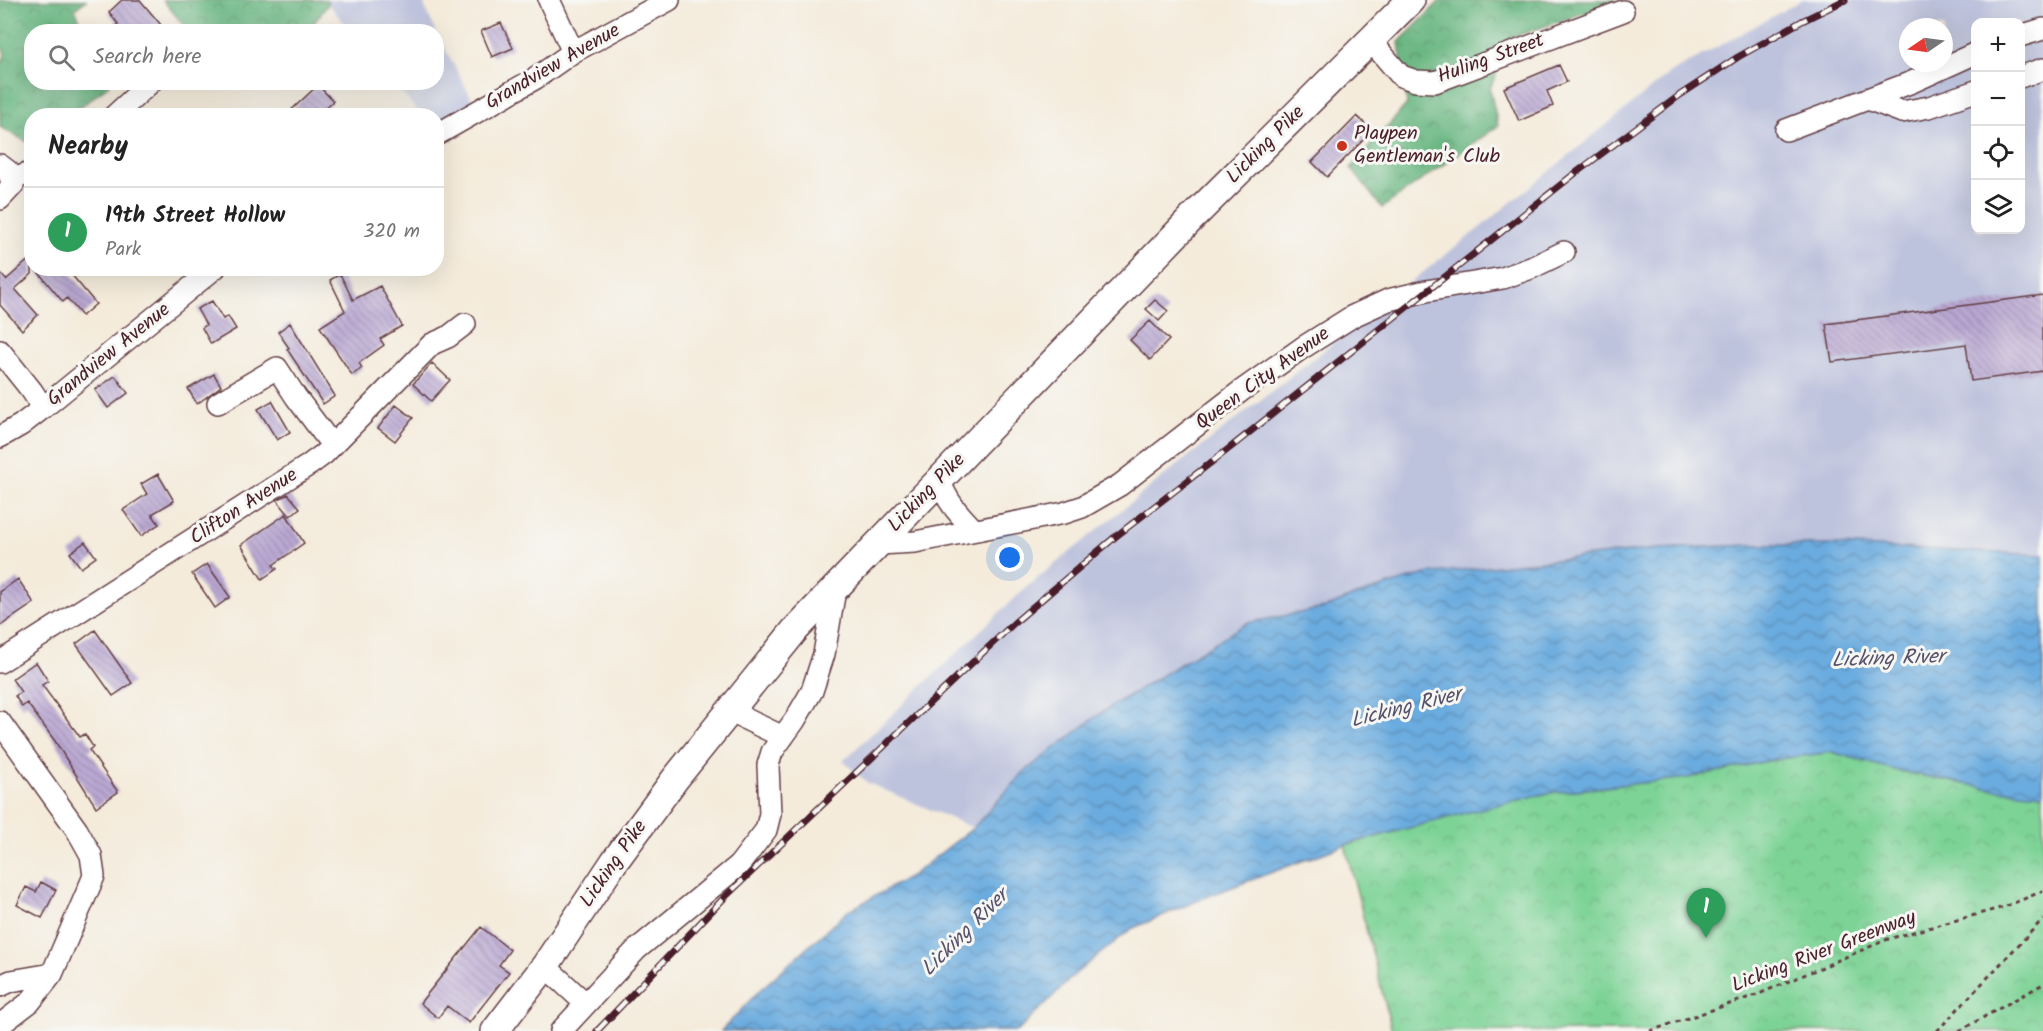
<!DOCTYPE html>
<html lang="en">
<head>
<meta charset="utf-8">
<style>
  :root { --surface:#fff; --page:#f6f6f6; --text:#222; --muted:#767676; --line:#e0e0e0; --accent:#c8321e }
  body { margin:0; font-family:Kalam,sans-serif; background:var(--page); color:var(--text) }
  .controls { position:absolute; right:18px; top:18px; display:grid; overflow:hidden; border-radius:12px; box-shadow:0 6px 24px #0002 }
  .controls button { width:54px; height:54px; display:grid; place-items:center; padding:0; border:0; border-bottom:2px solid var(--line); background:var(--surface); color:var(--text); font:30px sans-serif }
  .compass { position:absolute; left:1899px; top:18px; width:54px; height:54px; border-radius:50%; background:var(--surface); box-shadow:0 6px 24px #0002; rotate:257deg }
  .you { position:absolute; left:1010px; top:558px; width:21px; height:21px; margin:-15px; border:4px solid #fff; border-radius:50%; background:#1a73e8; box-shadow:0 0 0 9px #1a73e833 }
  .badge { display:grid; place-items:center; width:39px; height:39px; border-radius:50%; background:var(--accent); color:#fff; font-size:20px; font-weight:700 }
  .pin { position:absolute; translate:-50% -50px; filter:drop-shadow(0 2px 3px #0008) }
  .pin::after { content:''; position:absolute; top:32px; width:21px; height:18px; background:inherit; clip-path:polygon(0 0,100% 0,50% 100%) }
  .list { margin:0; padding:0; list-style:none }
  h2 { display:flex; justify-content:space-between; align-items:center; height:78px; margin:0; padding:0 24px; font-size:26px }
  h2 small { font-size:20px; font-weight:400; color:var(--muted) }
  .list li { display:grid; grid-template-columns:39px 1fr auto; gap:18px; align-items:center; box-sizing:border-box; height:90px; padding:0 24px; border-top:2px solid var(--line) }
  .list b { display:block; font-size:22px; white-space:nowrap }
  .list p { margin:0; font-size:20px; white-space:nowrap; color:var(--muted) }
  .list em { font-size:20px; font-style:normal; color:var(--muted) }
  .icon { flex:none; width:33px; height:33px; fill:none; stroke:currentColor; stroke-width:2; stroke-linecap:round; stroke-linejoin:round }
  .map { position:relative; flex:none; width:2043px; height:1031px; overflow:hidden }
  .search { position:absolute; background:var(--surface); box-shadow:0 6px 24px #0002; left:24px; top:24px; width:420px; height:66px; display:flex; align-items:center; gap:15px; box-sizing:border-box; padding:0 21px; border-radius:24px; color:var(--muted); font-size:22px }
  .panel { position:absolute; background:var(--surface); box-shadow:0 6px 24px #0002; left:24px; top:108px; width:420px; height:168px; border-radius:24px }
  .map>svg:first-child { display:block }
  .industrial { fill:#bec3dd; fill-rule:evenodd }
  .forest { fill:url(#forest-crowns); stroke:#586a55; stroke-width:1.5 }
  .park { fill:url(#park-crowns); stroke:#647960; stroke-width:1.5 }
  .water { fill:url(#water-waves); stroke:#5a6685; stroke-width:1.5 }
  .building { fill:url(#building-back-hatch) }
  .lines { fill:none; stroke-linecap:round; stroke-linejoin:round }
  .minor-casing { stroke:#643e45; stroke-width:24 }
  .major-casing { stroke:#643e45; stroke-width:30 }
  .path { stroke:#643e45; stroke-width:3; stroke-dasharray:4.5 4.5; stroke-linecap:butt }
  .minor { stroke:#fff; stroke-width:21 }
  .major { stroke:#fff; stroke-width:27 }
  .rail-casing { stroke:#4a1f2b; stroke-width:7 }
  .rail { stroke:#f6f6f2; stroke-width:4.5; stroke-dasharray:14; stroke-linecap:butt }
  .poi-dot { fill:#c8321e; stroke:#f6f6f2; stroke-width:2 }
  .labels { text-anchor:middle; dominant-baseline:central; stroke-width:6; stroke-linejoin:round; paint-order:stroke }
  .street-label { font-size:20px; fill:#4a1f2b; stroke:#f6f6f2 }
  .poi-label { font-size:20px; fill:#4a1f2b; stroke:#f6f6f2; text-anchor:start }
  .water-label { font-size:21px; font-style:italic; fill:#56506a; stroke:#f6f6f2 }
</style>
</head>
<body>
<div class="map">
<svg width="2043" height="1031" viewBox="0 0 2043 1031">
  <defs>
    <pattern id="forest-crowns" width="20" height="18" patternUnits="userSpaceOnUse" patternTransform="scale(1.5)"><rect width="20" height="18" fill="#66b57f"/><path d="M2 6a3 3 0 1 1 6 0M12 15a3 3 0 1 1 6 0" fill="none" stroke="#569368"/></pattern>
    <pattern id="park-crowns" width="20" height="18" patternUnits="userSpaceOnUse" patternTransform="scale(1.5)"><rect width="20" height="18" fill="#7dd396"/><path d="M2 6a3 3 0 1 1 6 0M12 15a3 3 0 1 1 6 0" fill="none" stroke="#6eb581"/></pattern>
    <pattern id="water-waves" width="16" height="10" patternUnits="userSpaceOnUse" patternTransform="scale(1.5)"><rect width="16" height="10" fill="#6bacdf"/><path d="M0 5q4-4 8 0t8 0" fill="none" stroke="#5a8bb5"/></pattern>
    <pattern id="building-back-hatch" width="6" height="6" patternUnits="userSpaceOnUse" patternTransform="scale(1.5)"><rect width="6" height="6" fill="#baa8d3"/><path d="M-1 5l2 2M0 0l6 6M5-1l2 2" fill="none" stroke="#9988ab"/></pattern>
  </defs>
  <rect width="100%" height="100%" fill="#f6f6f2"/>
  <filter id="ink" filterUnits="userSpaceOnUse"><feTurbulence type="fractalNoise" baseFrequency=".0167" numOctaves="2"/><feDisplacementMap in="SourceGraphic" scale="12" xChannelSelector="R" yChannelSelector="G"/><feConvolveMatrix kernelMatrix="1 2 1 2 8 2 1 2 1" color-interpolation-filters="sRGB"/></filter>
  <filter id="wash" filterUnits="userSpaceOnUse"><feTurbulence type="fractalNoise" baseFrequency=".008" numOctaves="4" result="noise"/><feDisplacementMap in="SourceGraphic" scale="24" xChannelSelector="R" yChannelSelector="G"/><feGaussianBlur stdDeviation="1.35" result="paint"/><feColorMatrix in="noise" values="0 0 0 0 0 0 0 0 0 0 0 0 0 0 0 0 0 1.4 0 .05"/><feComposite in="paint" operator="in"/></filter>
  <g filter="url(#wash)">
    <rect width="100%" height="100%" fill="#f4ebdb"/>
    <!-- industrial -->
    <path class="industrial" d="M327,0H422L436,32L351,31L328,4Z
      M1802,0H2043V555L1836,545H1749L1656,549L1425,574L1354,596L1325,608L1247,623L1103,711L1024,772L973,828L868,783L843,761L1023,590L1160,479L1482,226L1670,73ZM1976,22H2020V230H1976ZM1908,27H1944V63H1908Z
      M436,32L478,110L436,134V116L421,115L393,83L436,82Z"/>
    <!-- forest -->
    <path class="forest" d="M0,0H86L75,9L85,31L32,32V82H108L109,85L70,115L32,116L31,144L0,127V67L5,54L0,43Z
      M163,0H327L328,4L308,31L189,32Z
      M1441,0H1615L1617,2L1510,38L1490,89L1498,126L1382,208L1351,168L1407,104L1399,42Z"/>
    <!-- park -->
    <path class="park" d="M1832,752C1901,773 1971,788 2043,794V1031H1392L1345,845L1488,807L1548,793L1687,778L1772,760Z"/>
    <!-- water -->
    <path class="water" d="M1749,545H1836L2043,555V794L1997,790L1894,770L1832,752L1772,760L1687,778L1548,793L1488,807L1345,845L1211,895L1131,929L1074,975L1018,1031H721L760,990L848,911L911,876L973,828L1024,772L1103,711L1247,623L1325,608L1354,596L1425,574L1656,549Z"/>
    <g id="blocks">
      <!-- building -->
      <path class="building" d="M122,0H140L161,25L153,32H109L118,24L109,12Z
        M501,23L513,48L492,57L481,31Z
        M1559,65L1567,82L1547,91L1553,106L1519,121L1504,88Z
        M318,85L333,101L317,116H285Z
        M1357,116L1372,131L1327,177L1312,162Z
        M32,257V274L15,289L38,315L22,330L0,305V273L6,280Z
        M35,268H66L96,304L82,316L67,298L63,302Z
        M340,274L353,300L380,286L402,326L380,339L384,345L359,363L362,368L352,375L320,327L345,311L330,280Z
        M2043,295V371L1971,381L1966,344L1832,362L1826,324Z
        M1155,300L1168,311L1159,321L1146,309Z
        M212,301L223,319L228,316L236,329L211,344L202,328L206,325L197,309Z
        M1150,321L1169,340L1150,360L1130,340Z
        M290,323L335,396L323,404L287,349L289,348L278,332Z
        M432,363L450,380L431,401L413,384Z
        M214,374L221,386L197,404L188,389Z
        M115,376L128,393L108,408L95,390Z
        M272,401L290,432L277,440L258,409Z
        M396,405L413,418L395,441L378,428Z
        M158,474L174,501L152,514L159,524L141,536L123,510L147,494L141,484Z
        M288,494L300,508L290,516L277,500Z
        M286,514L304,543L273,565L277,569L262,579L241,545Z
        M85,542L96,557L81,568L70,553Z
        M207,564L230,597L215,608L192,574Z
        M18,579L34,603L0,626V592Z
        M95,630L132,683L113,696L76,644Z
        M36,662L48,681L42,685L80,737L85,734L93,747L89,750L118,792L96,807L55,741L27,703L22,707L15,696L21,692L12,679Z
        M41,882L56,890L42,918L17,905L26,887L36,892Z
        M481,927L510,950L499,965L509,972L469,1023L447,1006L438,1018L420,1003Z"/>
    </g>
  </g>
  <g filter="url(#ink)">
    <use href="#blocks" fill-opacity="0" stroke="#643e45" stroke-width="1.5"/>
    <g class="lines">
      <!-- minor casing -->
      <g class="minor-casing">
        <path id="minor" d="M549,0L573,52
          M2020,36L2043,29
          M1371,41L1401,76L1416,81L1435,82L1623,11
          M2020,77L2043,69
          M1868,99L1902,112L1929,107L1976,91
          M114,116L151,82
          M1786,130L1912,82L1976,53
          M436,135L536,78L573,52L669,0
          M0,165L8,171L13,185L0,199
          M11,180L32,172
          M0,351L32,391L43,408
          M218,403L277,368L296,397L332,445
          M0,437L21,425L43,408L215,268
          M940,481C947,502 959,514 974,530
          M879,544L915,542L1064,513L1082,507L1120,485L1241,391L1302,348L1353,316L1388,300L1426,291L1503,278L1531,268L1564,252
          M0,662L309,465L324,454L432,344L448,337L465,324
          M729,711L783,737
          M0,722L77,830L91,855L94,876L52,974L30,1002L0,1025
          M545,966L586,1004
          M0,986L11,981L52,974
          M561,1031L636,950L739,865L766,830L770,814L768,765L772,752L795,720L812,691L824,654L835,590"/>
      </g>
      <!-- major casing -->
      <g class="major-casing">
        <path id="major" d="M495,1031L545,966L614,862L675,779L795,630L1191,219L1411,0"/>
      </g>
      <!-- path -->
      <path class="path" d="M1650,1031L1759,994L1888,939L2004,907L2043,891
        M1937,1031L2043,919
        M1959,1031L2043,984"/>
      <!-- minor -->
      <use href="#minor" class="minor"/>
      <!-- major -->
      <use href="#major" class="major"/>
      <!-- rail casing -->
      <g class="rail-casing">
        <path id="rail" d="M597,1031L724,898L1014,623L1115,537L1231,447L1573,175L1680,95L1738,57L1802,21L1845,0"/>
      </g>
      <!-- rail -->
      <use href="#rail" class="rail"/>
    </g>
  </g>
  <!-- markers -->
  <circle class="poi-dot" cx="1342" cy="146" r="6"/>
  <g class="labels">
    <!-- street labels -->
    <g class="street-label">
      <text transform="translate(1491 59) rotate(-20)">Huling Street</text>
      <text transform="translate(553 67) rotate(-30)">Grandview Avenue</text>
      <text transform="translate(1266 145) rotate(-45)">Licking Pike</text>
      <text transform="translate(109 355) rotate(-39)">Grandview Avenue</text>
      <text transform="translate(1263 379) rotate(-36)">Queen City Avenue</text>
      <text transform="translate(927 493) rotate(-46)">Licking Pike</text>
      <text transform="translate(244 507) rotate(-33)">Clifton Avenue</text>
      <text transform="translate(614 864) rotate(-55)">Licking Pike</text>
      <text transform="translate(1824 952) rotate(-21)">Licking River Greenway</text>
    </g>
    <!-- poi labels -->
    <g class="poi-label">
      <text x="1354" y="134">Playpen<tspan x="1354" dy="23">Gentleman's Club</tspan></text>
    </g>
    <!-- water labels -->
    <g class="water-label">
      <text transform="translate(1888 659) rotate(-2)">Licking River</text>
      <text transform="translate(1406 708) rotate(-14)">Licking River</text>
      <text transform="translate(965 933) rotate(-45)">Licking River</text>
    </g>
  </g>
</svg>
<div class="controls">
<button>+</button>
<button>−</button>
<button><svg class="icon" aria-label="locate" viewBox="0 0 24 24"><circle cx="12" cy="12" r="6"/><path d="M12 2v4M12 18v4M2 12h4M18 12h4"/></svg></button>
<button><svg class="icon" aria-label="layers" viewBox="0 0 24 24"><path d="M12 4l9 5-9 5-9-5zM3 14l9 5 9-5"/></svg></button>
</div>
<svg class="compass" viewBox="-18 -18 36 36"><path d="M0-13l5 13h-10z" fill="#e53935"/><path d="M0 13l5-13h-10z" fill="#767676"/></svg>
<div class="you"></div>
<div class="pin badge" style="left:1706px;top:938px;background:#2e9e5b">1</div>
<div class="search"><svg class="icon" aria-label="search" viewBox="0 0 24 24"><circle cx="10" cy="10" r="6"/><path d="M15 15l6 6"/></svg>Search here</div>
<section class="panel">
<h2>Nearby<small></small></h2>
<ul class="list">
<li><span class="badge" style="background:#2e9e5b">1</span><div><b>19th Street Hollow</b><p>Park</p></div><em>320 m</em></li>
</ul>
</section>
</div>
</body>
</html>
